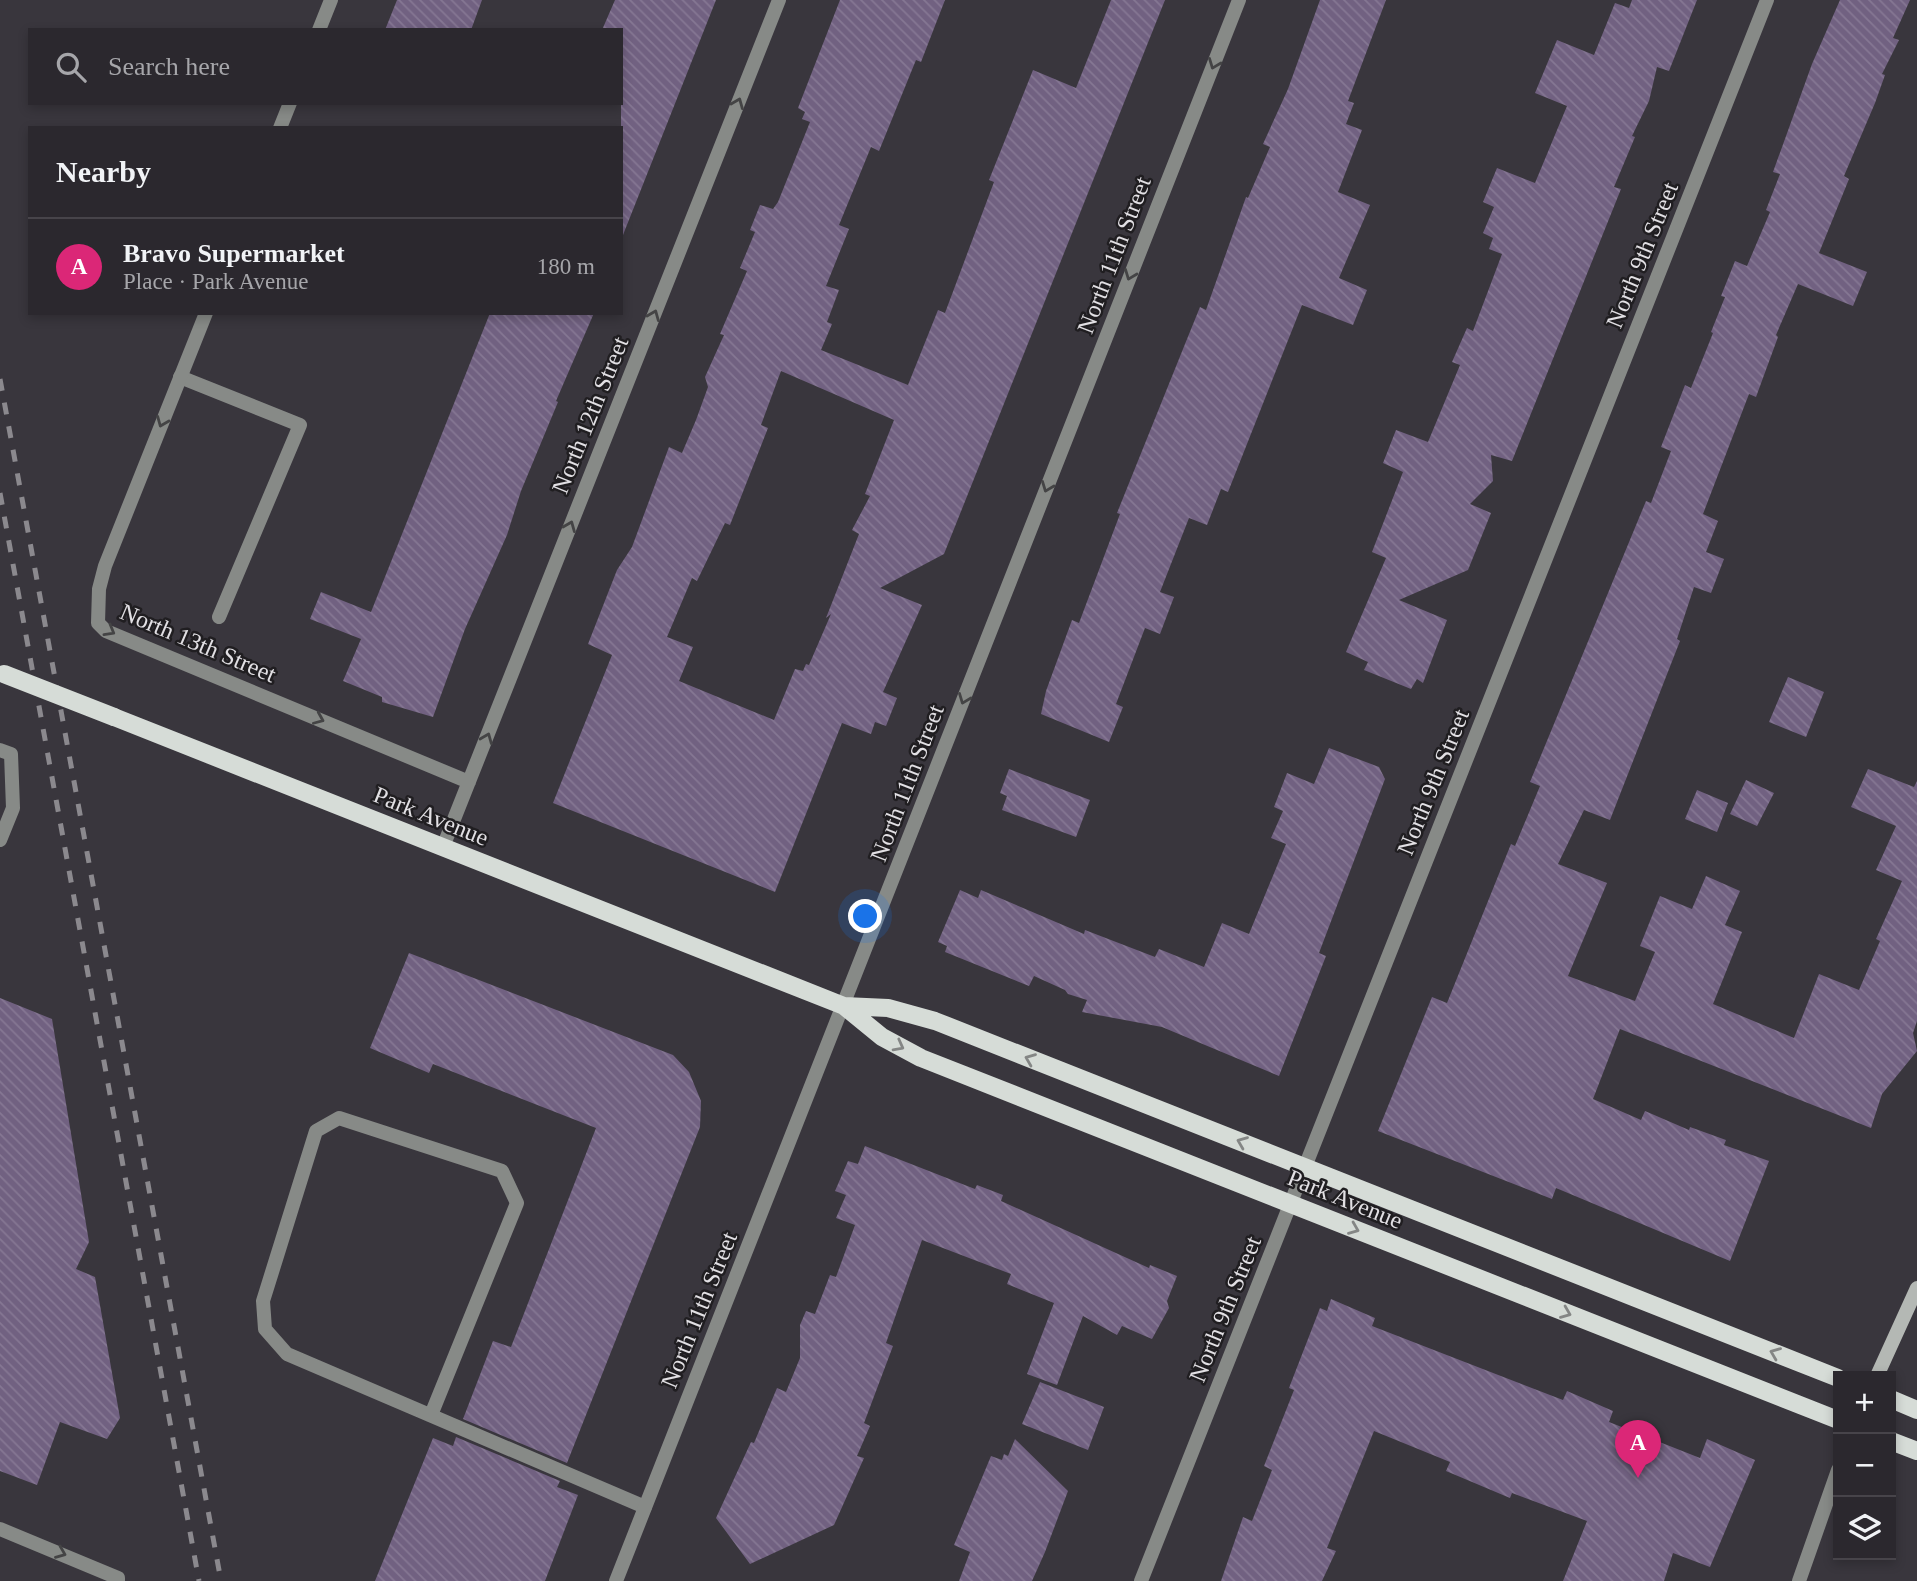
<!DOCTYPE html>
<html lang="en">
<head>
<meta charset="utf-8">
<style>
  :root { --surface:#2b282e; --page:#333036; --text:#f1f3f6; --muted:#a6a6aa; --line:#47444a; --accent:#db2777 }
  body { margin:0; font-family:Georgia,serif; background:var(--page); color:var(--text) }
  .controls { position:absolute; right:21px; bottom:21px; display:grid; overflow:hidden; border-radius:0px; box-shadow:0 4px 10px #0003 }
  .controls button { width:63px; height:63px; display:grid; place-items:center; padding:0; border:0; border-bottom:2px solid var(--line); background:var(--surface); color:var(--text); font:35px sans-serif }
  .you { position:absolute; left:866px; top:917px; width:24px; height:24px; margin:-18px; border:5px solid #fff; border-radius:50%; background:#1a73e8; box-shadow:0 0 0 10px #1a73e833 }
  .badge { display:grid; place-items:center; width:46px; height:46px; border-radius:50%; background:var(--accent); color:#fff; font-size:23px; font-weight:700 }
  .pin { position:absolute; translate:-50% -58px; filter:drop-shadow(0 2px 4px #0008) }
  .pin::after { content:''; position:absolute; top:37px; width:24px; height:21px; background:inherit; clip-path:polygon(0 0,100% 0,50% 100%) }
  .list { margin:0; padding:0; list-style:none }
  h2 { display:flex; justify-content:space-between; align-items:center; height:91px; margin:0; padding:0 28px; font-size:30px }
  h2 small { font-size:23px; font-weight:400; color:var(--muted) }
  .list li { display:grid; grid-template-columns:46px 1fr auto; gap:21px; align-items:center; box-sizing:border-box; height:98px; padding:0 28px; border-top:2px solid var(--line) }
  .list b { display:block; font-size:26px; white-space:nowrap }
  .list p { margin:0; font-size:23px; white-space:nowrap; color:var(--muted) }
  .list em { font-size:23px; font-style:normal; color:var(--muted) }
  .icon { flex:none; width:38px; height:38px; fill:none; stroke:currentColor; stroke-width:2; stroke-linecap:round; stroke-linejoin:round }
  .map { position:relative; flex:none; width:1917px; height:1581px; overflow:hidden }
  .search { position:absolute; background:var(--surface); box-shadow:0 4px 10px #0003; left:28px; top:28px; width:595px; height:77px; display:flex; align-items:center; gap:18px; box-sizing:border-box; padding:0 24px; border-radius:0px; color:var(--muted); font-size:26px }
  .panel { position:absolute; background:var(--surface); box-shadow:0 4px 10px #0003; left:28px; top:126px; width:595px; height:189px; border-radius:0px }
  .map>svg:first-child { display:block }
  .building { fill:url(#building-back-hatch); fill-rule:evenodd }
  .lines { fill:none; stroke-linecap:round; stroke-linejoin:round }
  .lane { stroke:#878a87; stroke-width:14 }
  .street { stroke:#878a87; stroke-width:14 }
  .secondary { stroke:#b4b8b4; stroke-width:14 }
  .primary { stroke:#d6dcd7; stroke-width:18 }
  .rail { stroke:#8b898e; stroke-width:5; stroke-dasharray:12 12; stroke-linecap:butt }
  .primary-bridge { stroke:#d6dcd7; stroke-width:18 }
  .oneway { stroke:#444445 }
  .oneway2 { stroke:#848685 }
  .labels { text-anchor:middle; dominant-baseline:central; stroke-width:5; stroke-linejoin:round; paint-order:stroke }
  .street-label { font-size:24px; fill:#e2e0e4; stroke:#201e21 }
</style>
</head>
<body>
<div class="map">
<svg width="1917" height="1581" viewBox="0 0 1917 1581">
  <defs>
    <pattern id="building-back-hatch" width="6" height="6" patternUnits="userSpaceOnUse" patternTransform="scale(1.75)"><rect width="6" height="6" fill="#716181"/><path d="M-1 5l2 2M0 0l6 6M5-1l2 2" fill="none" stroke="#857793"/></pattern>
  </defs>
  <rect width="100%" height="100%" fill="#39363d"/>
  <!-- building -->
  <path class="building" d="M397,0H482L471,30H385Z
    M615,0H716L621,240V30H602Z
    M840,0H945L921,62L916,60L879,151L871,147L839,225L849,229L826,286L839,290L827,322L832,324L821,350L908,385L938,310L945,313L994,182L989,180L1033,70L1076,88L1111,0H1165L944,554L880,588L922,605L883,692L897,698L886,726L875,722L871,734L842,723L775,892L553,803L612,655L588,644L617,570L632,547L669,447L682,453L696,420L708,387L705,377L724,335L720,334L747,271L740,268L755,232L750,230L760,205L773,209L778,202L810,122L802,119L805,112L798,108ZM781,371L894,420L865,494L870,496L852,530L859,534L826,618L831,614L809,665L806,664L803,671L795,669L774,720L679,681L693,647L667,637L692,578L697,581L725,523L730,525L768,428L761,425Z
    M1320,0H1386L1348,101L1354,103L1346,124L1362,130L1338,192L1370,205L1339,278L1367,290L1353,325L1302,305L1228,492L1221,489L1207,525L1189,518L1160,592L1174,597L1160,634L1145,628L1116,704L1123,707L1109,742L1041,714L1046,691L1072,620L1079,623L1120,514L1117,513L1185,344L1200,307L1206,310L1246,197L1248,198L1270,147L1263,144L1288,89Z
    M1632,0H1697L1669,71L1657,67L1649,101L1632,136L1635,137L1614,187L1621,189L1512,461L1491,455L1493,481L1470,504L1491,513L1468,570L1399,600L1447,620L1423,683L1417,679L1411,689L1364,670L1368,662L1346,652L1386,558L1372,552L1403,472L1383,463L1396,430L1428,442L1460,365L1452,362L1467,328L1473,331L1502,254L1489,249L1493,238L1483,233L1494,207L1483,202L1497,168L1535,183L1567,106L1535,93L1557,40L1594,55L1615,3L1629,8Z
    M1840,0H1910L1893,38L1899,40L1882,74L1885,75L1875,103L1844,176L1849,179L1819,253L1867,272L1853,306L1798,284L1776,335L1778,337L1756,397L1749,394L1703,514L1718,521L1706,552L1724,559L1711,593L1694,587L1677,639L1680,641L1610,820L1584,810L1558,864L1607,883L1568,976L1635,1001L1655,952L1640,946L1660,896L1692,909L1706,876L1740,891L1725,925L1742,932L1713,1004L1794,1038L1819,974L1859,990L1880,941L1876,939L1902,881L1876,870L1896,826L1851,807L1868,769L1914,787L1917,781V1021L1913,1033L1917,1051L1882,1094L1871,1128L1620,1029L1593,1099L1641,1120L1645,1111L1689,1130L1690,1127L1726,1140L1724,1145L1769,1161L1730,1261L1556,1188L1552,1199L1378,1131L1432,997L1447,1003L1511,844L1515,846L1540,786L1530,782L1646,501L1651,503L1671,451L1661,447L1685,385L1691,388L1713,333L1711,332L1725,297L1721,296L1735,261L1747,266L1770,212L1766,210L1780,174L1773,172L1812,64Z
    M490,313H594L556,401L558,402L521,491L507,535L465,629L433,717L382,702V697L343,681L361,639L310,619L321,592L371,612Z
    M1788,677L1824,692L1806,737L1769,722Z
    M1329,748L1379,767L1385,779L1319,953L1326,956L1279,1076L1162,1027L1082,1012L1087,1000L1068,994L1065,990L1034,976L1029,986L945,952L947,946L938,942L960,890L978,898L981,890L1084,934L1085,930L1155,957L1159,949L1204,967L1222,923L1249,934L1286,844L1271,838L1283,811L1274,807L1287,773L1314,784Z
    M1009,769L1090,800L1076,837L1002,810L1007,796L1000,793Z
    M1746,780L1774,793L1757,826L1730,814Z
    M1697,790L1728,803L1717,832L1685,819Z
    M409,953L673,1055L689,1072L701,1101L700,1127L567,1463L463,1419L493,1341L511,1347L596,1128L433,1064L429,1073L370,1048Z
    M0,998L52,1019L89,1242L76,1269L95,1277L120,1418L107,1439L60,1422L37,1485L0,1471Z
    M865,1146L975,1189L977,1185L1003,1195L1001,1201L1149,1268L1150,1265L1177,1276L1167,1301L1169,1308L1152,1339L1122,1326L1117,1335L1083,1316L1057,1385L1027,1374L1054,1303L1007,1284L1011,1274L922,1240L886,1343L893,1346L864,1423L870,1426L857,1456L864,1458L834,1525L750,1564L716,1518L751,1442L754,1443L777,1388L786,1392L800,1358V1325L806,1311L815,1314L830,1275L836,1277L855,1225L836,1218L846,1195L835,1191L848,1161L858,1164Z
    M1331,1299L1375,1318L1372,1326L1563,1400L1567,1391L1613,1411L1609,1422L1700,1458L1707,1439L1755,1460L1710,1567L1673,1553L1664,1581H1563L1587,1521L1512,1493L1510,1498L1446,1471L1450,1462L1374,1431L1327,1548L1336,1551L1322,1581H1221L1243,1517L1252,1521L1272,1470L1264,1466L1294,1390L1289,1388L1320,1308L1327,1311Z
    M1040,1382L1104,1407L1088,1450L1022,1424Z
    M456,1437L560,1481L557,1487L578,1495L545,1581H375L433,1438L453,1446Z
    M1015,1439L1068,1491L1045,1552L1032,1581H959L970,1552L954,1545L991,1456L1002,1460L1004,1454L1008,1456Z"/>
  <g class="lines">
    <!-- lane -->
    <path class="lane" d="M180,377L300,425L219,617
      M431,1415L517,1203L502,1171L339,1118L316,1131L263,1301L265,1329L287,1354L645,1507
      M0,1529L118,1578V1581"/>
    <!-- street -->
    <path class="street" d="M319,30L331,0
      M280,128L290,103
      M206,313L105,566L99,589L98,623L106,631L469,782
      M0,750L11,754L13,808L0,840
      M443,847L779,0
      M616,1581L1239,0
      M1141,1581L1767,0
      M1799,1581L1838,1470"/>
    <!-- secondary -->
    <path class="secondary" d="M1877,1376L1917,1288"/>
    <!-- primary -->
    <path class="primary" d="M114,717L844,1006L882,1037L921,1058L1838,1420
      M844,1006L888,1008L935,1021L1838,1378
      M1891,1399L1917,1410
      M1891,1441L1917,1451"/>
    <!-- rail -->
    <path class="rail" d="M0,379L221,1581
      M0,493L199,1581"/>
    <!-- primary-bridge -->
    <path class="primary-bridge" d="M4,674L114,717"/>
  </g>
  <!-- one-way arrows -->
  <defs><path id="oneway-chevron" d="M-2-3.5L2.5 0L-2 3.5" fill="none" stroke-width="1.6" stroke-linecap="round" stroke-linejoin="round" transform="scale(1.75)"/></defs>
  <g class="oneway">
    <use href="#oneway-chevron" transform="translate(1214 64) rotate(111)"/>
    <use href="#oneway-chevron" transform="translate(738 103) rotate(-68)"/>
    <use href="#oneway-chevron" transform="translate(1130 275) rotate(111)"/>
    <use href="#oneway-chevron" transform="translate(654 315) rotate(-68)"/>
    <use href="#oneway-chevron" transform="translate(162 422) rotate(112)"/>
    <use href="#oneway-chevron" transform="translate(1047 487) rotate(111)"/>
    <use href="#oneway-chevron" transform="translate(570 526) rotate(-68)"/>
    <use href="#oneway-chevron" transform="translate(110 631) rotate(30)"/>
    <use href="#oneway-chevron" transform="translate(964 699) rotate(111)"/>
    <use href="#oneway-chevron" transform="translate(319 719) rotate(23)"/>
    <use href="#oneway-chevron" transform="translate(487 738) rotate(-68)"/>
    <use href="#oneway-chevron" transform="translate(61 1553) rotate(22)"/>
  </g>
  <g class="oneway2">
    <use href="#oneway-chevron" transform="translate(899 1046) rotate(28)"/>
    <use href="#oneway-chevron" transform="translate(1030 1059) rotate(-158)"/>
    <use href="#oneway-chevron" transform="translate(1242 1142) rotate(-158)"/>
    <use href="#oneway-chevron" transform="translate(1354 1229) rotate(22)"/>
    <use href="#oneway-chevron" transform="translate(1566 1313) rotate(22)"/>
    <use href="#oneway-chevron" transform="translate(1775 1353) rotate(-158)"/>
  </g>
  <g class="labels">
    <!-- street labels -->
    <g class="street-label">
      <text transform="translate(1114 255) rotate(-69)">North 11th Street</text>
      <text transform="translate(1642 255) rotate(-68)">North 9th Street</text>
      <text transform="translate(590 415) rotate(-68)">North 12th Street</text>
      <text transform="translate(198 643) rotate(23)">North 13th Street</text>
      <text transform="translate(1433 782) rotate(-68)">North 9th Street</text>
      <text transform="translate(907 783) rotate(-69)">North 11th Street</text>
      <text transform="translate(431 816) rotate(22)">Park Avenue</text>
      <text transform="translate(1345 1199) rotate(22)">Park Avenue</text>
      <text transform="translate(1225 1309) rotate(-68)">North 9th Street</text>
      <text transform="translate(699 1310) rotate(-68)">North 11th Street</text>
    </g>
  </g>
</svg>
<div class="controls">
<button>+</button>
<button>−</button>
<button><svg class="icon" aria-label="layers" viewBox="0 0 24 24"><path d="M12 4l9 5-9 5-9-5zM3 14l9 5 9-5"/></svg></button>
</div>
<div class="you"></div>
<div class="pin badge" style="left:1638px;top:1478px">A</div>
<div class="search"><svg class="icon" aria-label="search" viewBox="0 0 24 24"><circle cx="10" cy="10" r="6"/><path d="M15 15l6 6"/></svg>Search here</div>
<section class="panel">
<h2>Nearby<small></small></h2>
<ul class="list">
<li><span class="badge">A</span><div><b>Bravo Supermarket</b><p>Place · Park Avenue</p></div><em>180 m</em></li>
</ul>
</section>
</div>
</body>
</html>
